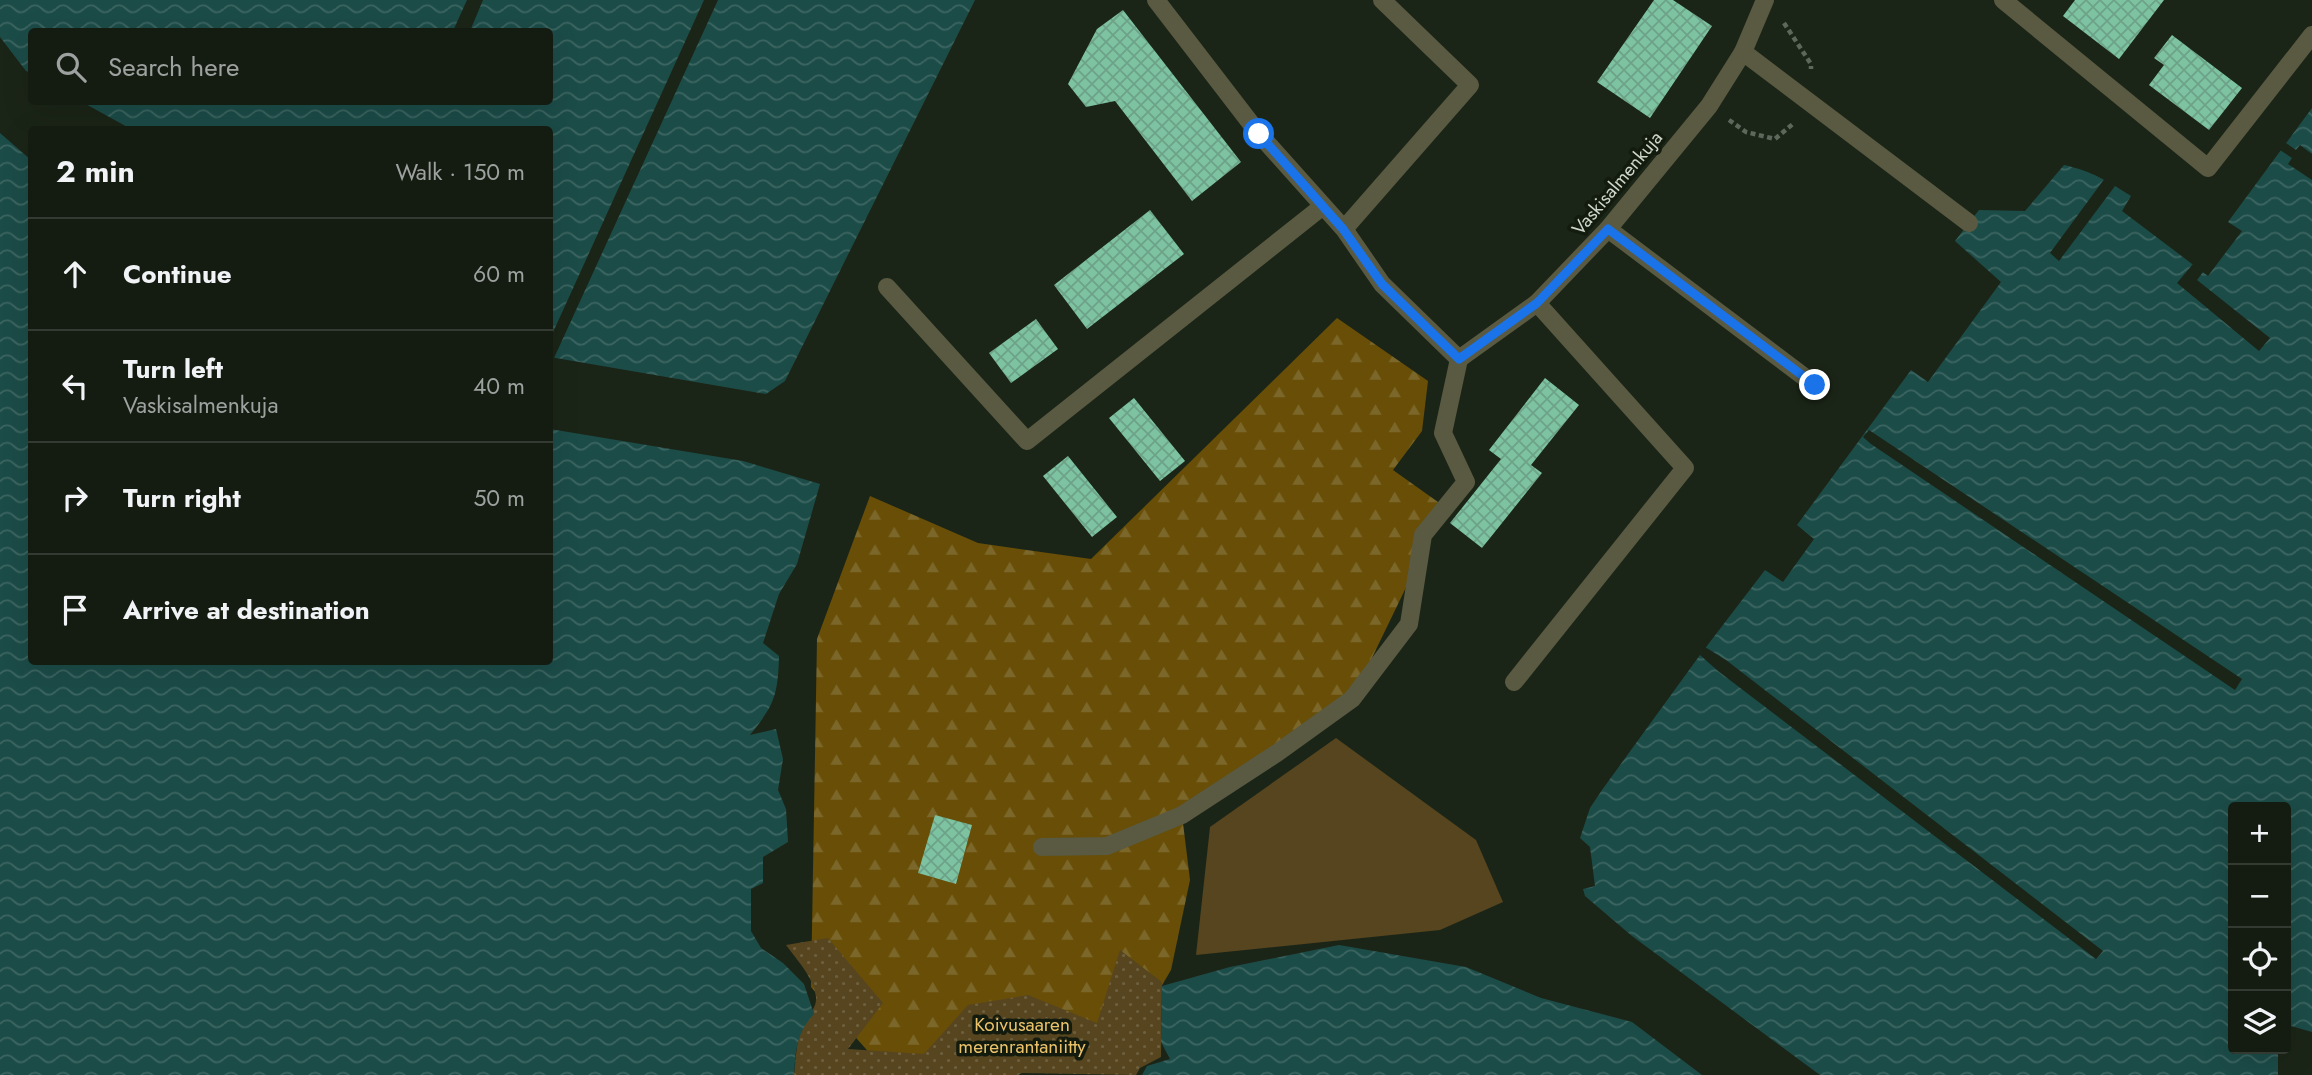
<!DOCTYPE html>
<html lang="en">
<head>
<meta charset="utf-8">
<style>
  :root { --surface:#141c11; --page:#21291f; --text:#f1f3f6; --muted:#9da19f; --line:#333a31 }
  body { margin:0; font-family:Jost,sans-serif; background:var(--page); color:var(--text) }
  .controls { position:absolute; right:21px; bottom:21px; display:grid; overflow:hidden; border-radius:7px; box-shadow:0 7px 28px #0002 }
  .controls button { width:63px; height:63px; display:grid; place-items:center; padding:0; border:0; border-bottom:2px solid var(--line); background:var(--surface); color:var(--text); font:35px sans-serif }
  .stop { position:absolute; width:21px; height:21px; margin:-16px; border:5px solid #1a73e8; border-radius:50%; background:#fff }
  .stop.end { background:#1a73e8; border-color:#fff; box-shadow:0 2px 7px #0008 }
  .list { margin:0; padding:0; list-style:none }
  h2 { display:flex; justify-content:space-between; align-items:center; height:91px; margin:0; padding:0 28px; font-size:30px }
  h2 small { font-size:23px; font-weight:400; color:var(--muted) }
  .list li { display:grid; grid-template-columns:46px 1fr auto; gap:21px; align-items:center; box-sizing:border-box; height:112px; padding:0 28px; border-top:2px solid var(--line) }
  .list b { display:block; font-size:26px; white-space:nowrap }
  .list p { margin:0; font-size:23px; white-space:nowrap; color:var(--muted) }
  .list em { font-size:23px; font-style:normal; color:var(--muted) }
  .icon { flex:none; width:38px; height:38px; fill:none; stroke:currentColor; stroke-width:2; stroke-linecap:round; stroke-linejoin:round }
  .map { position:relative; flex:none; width:2312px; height:1075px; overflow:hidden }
  .search { position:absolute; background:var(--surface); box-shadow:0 7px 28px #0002; left:28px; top:28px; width:525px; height:77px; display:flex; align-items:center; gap:18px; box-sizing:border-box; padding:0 24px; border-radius:7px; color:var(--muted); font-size:26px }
  .panel { position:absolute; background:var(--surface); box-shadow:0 7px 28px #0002; left:28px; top:126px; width:525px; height:539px; border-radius:7px }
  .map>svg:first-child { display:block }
  .grass { fill:#56451f }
  .forest { fill:url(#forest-firs) }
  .park { fill:url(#park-dots) }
  .water { fill:url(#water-waves) }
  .pier { fill:#1b2517 }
  .building { fill:url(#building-cross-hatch) }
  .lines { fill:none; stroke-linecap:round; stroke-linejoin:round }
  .path { stroke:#5e675b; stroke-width:4.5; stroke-dasharray:5 3.5; stroke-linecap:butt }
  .lane { stroke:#595a41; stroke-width:18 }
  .street { stroke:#595a41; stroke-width:18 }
  .route { stroke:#1a73e8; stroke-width:9 }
  .labels { text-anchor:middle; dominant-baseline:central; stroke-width:7; stroke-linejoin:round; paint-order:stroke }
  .street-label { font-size:19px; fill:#ced5cb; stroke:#121b0e }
  .park-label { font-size:19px; fill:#ebc26a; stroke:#121b0e }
</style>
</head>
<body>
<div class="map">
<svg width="2312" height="1075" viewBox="0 0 2312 1075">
  <defs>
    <pattern id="forest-firs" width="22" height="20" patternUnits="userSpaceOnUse" patternTransform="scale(1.75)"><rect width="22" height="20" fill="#684e07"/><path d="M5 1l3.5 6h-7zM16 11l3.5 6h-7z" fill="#7c672a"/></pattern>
    <pattern id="park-dots" width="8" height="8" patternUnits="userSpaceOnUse" patternTransform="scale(1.75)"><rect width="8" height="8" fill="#56451f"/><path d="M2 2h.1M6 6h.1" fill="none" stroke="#6d5f3e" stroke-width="1.8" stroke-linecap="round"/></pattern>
    <pattern id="water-waves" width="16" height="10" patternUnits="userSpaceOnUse" patternTransform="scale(1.75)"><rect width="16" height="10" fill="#1c4c48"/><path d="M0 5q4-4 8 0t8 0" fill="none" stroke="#3c6561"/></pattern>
    <pattern id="building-cross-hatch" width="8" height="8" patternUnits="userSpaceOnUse" patternTransform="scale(1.75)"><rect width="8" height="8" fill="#7dc3a1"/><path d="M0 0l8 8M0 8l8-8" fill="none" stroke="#6da288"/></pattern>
  </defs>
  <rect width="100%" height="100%" fill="#1b2517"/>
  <!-- grass -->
  <path class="grass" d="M1336,738L1476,840L1503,902L1440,930L1196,955L1210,827Z"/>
  <!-- forest -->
  <path class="forest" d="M1337,318L1428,381L1422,431L1393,470L1445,507L1352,699L1182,815L1190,880L1171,970L1120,1056L889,1075L811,987L817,639L870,496L978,543L1091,559Z"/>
  <!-- park -->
  <path class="park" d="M828,938L883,1003L848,1049L924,1054L968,1005L1028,995L1097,1023L1120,950L1162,982L1161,1057L1140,1068L1136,1075L1022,1073L1018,1075H794C796,1059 796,1041 802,1026C806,1015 817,1010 816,997C814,978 797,960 786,945Z"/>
  <!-- water -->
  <path class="water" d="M0,0H975L785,381L766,394L550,357V130L131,129L82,102H550V32H32L31,73L26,71L0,37Z
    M2312,108V1032L2291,1026L2286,1031V807H2233V1049H2278V1075H1820L1632,936L1585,896L1583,889L1595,886L1590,847L1580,838L1590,808L1602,790L1700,655L1765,570L1783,582L1814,539L1797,525L1911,370L1928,382L2001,282L1955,241L1979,210L2025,211L2064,165C2094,172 2105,180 2131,196L2122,211L2208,276L2242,231L2228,222Z
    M0,133L31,160L32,662H550V429L743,461L820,484L797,564L779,594L763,643L779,656C778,696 774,705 750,735L776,729L783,759L778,790L786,809L788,842L763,857V883L751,889V931L761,948L783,963L804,984L814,1014C796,1034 796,1049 794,1075H0Z
    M1339,945L1466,967L1541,998L1632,1022L1702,1075H1142L1147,1066L1170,1059L1161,1042L1162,986L1230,967Z"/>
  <!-- pier -->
  <path class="pier" d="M467,0H483L470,31H453Z
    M704,0H718L554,358L550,357V339Z
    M2286,143L2296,150L2300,145L2312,154V180L2288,164L2292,158L2280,150Z
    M2105,178L2115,186L2059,261L2050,253Z
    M2193,264L2203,272L2197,280L2270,338L2259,351L2177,283Z
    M1869,430L2242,679L2235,690L1871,444L1863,437Z
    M1705,647L1726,660L2103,951L2096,959L1718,671L1700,655Z"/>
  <!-- building -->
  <path class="building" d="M1654,0H1673L1712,26L1650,118L1597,82Z
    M2075,0H2164L2119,59L2063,16Z
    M1123,10L1241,162L1192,201L1115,101L1086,107L1068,84L1097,29Z
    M2172,35L2242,88L2209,130L2149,85L2164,65L2154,58Z
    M1150,210L1184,254L1087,329L1054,285Z
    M1036,319L1058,349L1011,383L989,353Z
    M1545,378L1579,405L1531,465L1542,473L1482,548L1450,523L1501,459L1489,450Z
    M1134,398L1185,461L1160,481L1109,418Z
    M1068,456L1117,517L1092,537L1043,476Z
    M935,815L972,825L956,884L918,873Z"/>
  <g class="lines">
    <!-- path -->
    <path class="path" d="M1784,23L1811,64V69
      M1729,120L1746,132L1775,139L1794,123"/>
    <!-- lane -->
    <path class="lane" d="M2003,0L2208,168L2312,35
      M1743,52L1969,223
      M1344,229L1470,85L1382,0
      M1608,229L1815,385
      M887,287L1027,441L1323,206
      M1514,682L1685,468L1537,303
      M1042,847L1107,846L1182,815L1277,753L1352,699L1409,624L1423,535L1466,482L1443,433L1459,359L1382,284L1344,229L1259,134L1156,0"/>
    <!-- street -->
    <path class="street" d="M1459,359L1537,303L1608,229L1709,106L1743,52L1765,0"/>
  </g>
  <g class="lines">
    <!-- route -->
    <path class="route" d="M1259,134L1343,229L1382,284L1459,359L1537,303L1608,229L1815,385"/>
  </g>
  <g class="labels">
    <!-- street labels -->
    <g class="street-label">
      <text transform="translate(1617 183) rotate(-50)">Vaskisalmenkuja</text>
    </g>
    <!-- park labels -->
    <g class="park-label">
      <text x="1022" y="1024">Koivusaaren<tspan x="1022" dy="22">merenrantaniitty</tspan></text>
    </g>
  </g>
</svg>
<div class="controls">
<button>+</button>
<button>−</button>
<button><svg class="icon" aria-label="locate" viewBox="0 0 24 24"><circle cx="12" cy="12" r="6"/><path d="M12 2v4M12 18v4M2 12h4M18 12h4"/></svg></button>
<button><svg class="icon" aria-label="layers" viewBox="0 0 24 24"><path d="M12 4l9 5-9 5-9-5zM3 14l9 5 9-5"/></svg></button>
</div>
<div class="stop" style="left:1259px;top:134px"></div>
<div class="stop end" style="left:1815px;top:385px"></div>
<div class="search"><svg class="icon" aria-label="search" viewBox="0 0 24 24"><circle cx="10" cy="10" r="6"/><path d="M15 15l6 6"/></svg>Search here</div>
<section class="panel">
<h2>2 min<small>Walk · 150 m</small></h2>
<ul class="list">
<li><svg class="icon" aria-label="ahead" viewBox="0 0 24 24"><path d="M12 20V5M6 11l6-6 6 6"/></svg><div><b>Continue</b></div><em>60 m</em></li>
<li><svg class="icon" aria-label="left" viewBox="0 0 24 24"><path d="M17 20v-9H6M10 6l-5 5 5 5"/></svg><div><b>Turn left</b><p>Vaskisalmenkuja</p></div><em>40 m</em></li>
<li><svg class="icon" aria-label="right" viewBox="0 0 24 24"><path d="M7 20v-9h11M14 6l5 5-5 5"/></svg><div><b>Turn right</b></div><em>50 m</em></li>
<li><svg class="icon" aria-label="arrive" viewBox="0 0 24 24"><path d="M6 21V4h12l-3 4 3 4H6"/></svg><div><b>Arrive at destination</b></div></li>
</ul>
</section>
</div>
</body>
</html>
